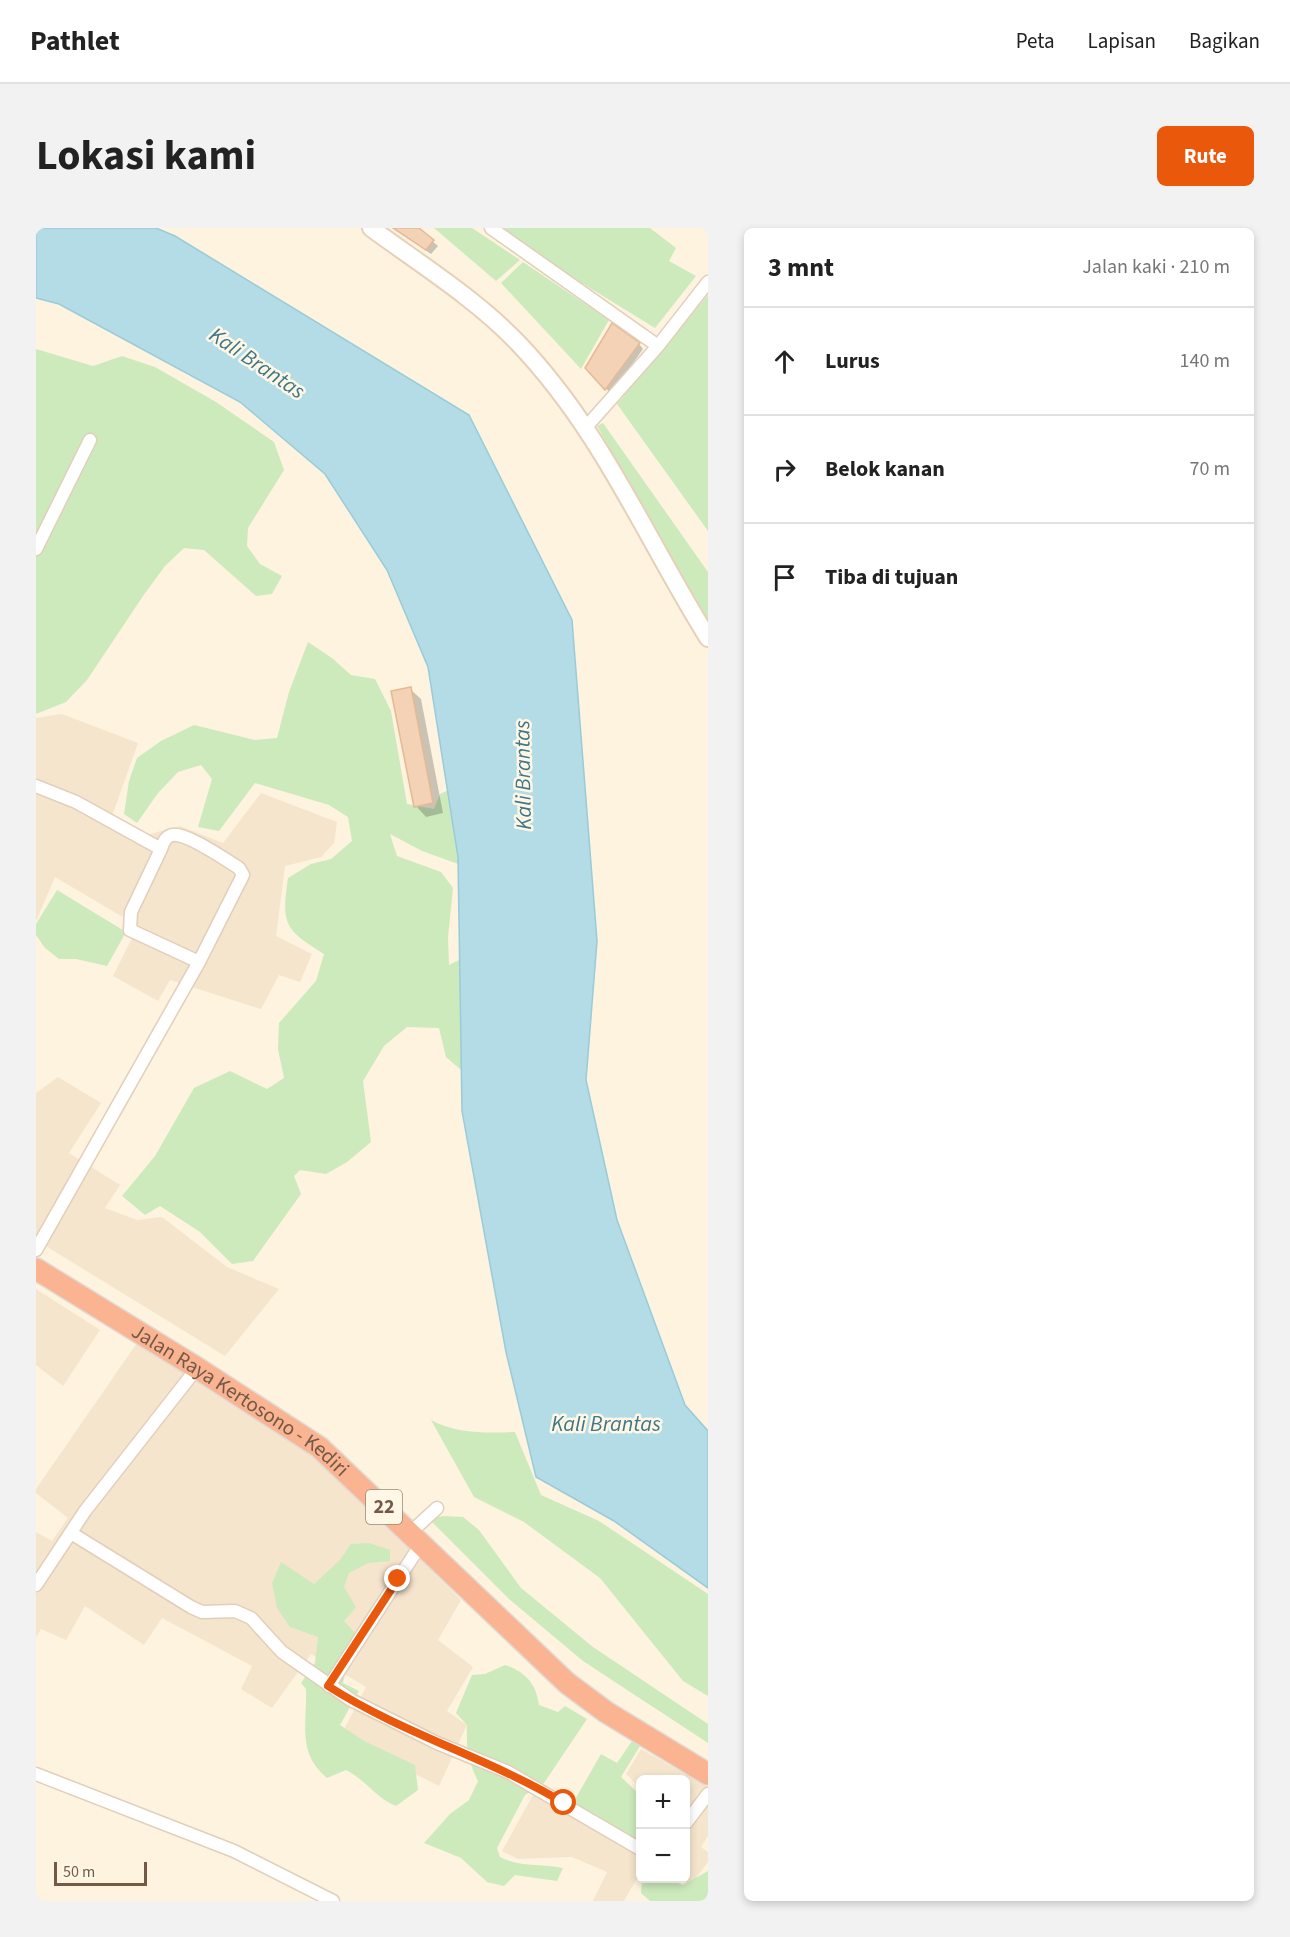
<!DOCTYPE html>
<html lang="id">
<head>
<meta charset="utf-8">
<style>
  :root { --surface:#fff; --page:#f2f2f2; --text:#222; --muted:#767676; --line:#e0e0e0; --accent:#ea580c }
  body { margin:0; font-family:"Source Sans 3",sans-serif; background:var(--page); color:var(--text) }
  .controls { position:absolute; right:18px; bottom:18px; display:grid; overflow:hidden; border-radius:9px; box-shadow:0 3px 9px #0003 }
  .controls button { width:54px; height:54px; display:grid; place-items:center; padding:0; border:0; border-bottom:2px solid var(--line); background:var(--surface); color:var(--text); font:30px sans-serif }
  .scale { position:absolute; left:18px; bottom:15px; width:93px; box-sizing:border-box; padding-left:6px; border:3px solid #735946; border-top:0; font-size:16px; line-height:21px; white-space:nowrap; color:#735946; -webkit-text-stroke:4px #fff7e5; paint-order:stroke }
  .stop { position:absolute; width:18px; height:18px; margin:-14px; border:4px solid #ea580c; border-radius:50%; background:#fff }
  .stop.end { background:#ea580c; border-color:#fff; box-shadow:0 2px 6px #0008 }
  .list { margin:0; padding:0; list-style:none }
  h2 { display:flex; justify-content:space-between; align-items:center; height:78px; margin:0; padding:0 24px; font-size:26px }
  h2 small { font-size:20px; font-weight:400; color:var(--muted) }
  .list li { display:grid; grid-template-columns:39px 1fr auto; gap:18px; align-items:center; box-sizing:border-box; height:108px; padding:0 24px; border-top:2px solid var(--line) }
  .list b { display:block; font-size:22px; white-space:nowrap }
  .list em { font-size:20px; font-style:normal; color:var(--muted) }
  .icon { flex:none; width:33px; height:33px; fill:none; stroke:currentColor; stroke-width:2; stroke-linecap:round; stroke-linejoin:round }
  .map { position:relative; flex:none; width:672px; height:1673px; overflow:hidden; border-radius:9px }
  header { display:flex; align-items:center; gap:36px; box-sizing:border-box; height:84px; padding:0 30px; background:var(--surface); border-bottom:2px solid var(--line) }
  header strong { font-size:28px }
  nav { display:flex; gap:33px; margin-inline-start:auto; font-size:21px }
  .intro { display:flex; align-items:center; justify-content:space-between; box-sizing:border-box; height:144px; padding:0 36px }
  h1 { margin:0; font-size:42px }
  .button { padding:15px 27px; border-radius:9px; background:var(--accent); color:#fff; font-size:21px; font-weight:700 }
  main { display:flex; gap:36px; padding:0 36px }
  aside { flex:1; background:var(--surface); border-radius:9px; box-shadow:0 3px 9px #0003 }
  .map>svg:first-child { display:block }
  .residential { fill:#f5e5cd }
  .green { fill:#cdeabd }
  .water { fill:#b3dce6; stroke:#99cbd9; stroke-width:1.5 }
  .shadow { fill:#0003 }
  .building { fill:#f3d2b5; stroke:#e6b995; stroke-width:1.5 }
  .lines { fill:none; stroke-linecap:round; stroke-linejoin:round }
  .street-casing { stroke:#e1cfbb; stroke-width:15 }
  .secondary-casing { stroke:#e6d1b8; stroke-width:20 }
  .highway-casing { stroke:#e0dad6; stroke-width:24 }
  .street { stroke:#fff; stroke-width:12 }
  .secondary { stroke:#fff; stroke-width:16 }
  .highway { stroke:#fab492; stroke-width:21 }
  .route { stroke:#ea580c; stroke-width:8 }
  .labels { text-anchor:middle; dominant-baseline:central; stroke-width:5; stroke-linejoin:round; paint-order:stroke }
  .shield { fill:#fff7e5; stroke:#9d8876; stroke-width:1.5 }
  .shield-label { font-size:20px; font-weight:bold; fill:#735946 }
  .street-label { font-size:21px; fill:#735946; stroke:#fff7e5 }
  .water-label { font-size:22px; font-style:italic; fill:#3f7788; stroke:#fff7e5 }
</style>
</head>
<body>
<header>
<strong>Pathlet</strong>
<nav><a>Peta</a><a>Lapisan</a><a>Bagikan</a></nav>
</header>
<div class="intro"><h1>Lokasi kami</h1><a class="button">Rute</a></div>
<main>
<div class="map">
<svg width="672" height="1673" viewBox="0 0 672 1673">
  <rect width="100%" height="100%" fill="#fdf3df"/>
  <!-- residential -->
  <path class="residential" d="M26,486L102,515L75,591L110,607L144,598L187,615L225,565L301,594L298,615L285,629L249,638L240,708L276,726L264,754L243,747L225,781L134,752L122,773L77,748L102,698L19,649L0,693V490Z
    M22,849L65,875L33,925L84,957L69,980L101,992L126,989L191,1039L243,1061L189,1128L0,1012V865Z
    M0,1061L64,1102L27,1158L0,1137Z
    M103,1112L245,1202L320,1267L425,1372L402,1412L437,1439L411,1483L431,1497L403,1558L304,1509L330,1459L275,1426L236,1480L205,1461L216,1438L126,1390L108,1417L49,1378L30,1412L5,1401L0,1409V1304L16,1313L32,1290L0,1265V1261Z
    M605,1521L672,1559V1608L665,1619L672,1624V1634L655,1657L643,1651L650,1650V1552H604V1560L590,1546Z
    M498,1565L604,1624V1645L588,1673H557L571,1644L536,1629L482,1631L466,1623Z"/>
  <!-- green -->
  <path class="green" d="M398,0H436L484,32L460,53Z
    M468,0H614L640,20L633,33L660,48L619,100L497,25Z
    M487,34L573,92L545,141L465,55Z
    M672,67V303L581,176Z
    M0,121L57,138L86,128L119,139L180,174L238,214L248,242L212,300L211,318L224,336L246,348L236,366L220,368L168,322L148,320L129,338L107,368L51,452L30,474L0,486Z
    M567,195L672,344V392L561,198Z
    M272,414L296,430L315,447L339,451L355,483L371,576L398,581L404,566L428,555L439,642L386,623L354,606L361,628L405,644L417,660L412,709L413,737L443,722L432,848L410,829L403,800L371,799L348,818L327,853L335,914L311,934L290,946L264,942L258,948L265,966L217,1033L196,1036L164,1004L124,978L109,987L86,968L119,928L158,860L194,843L231,861L248,850L242,821L243,795L280,753L288,726C249,702 245,697 252,650L275,636L295,631L316,613L312,589L293,577L219,555L183,603L162,599L176,551L165,537L142,544L122,565L101,595L88,586L93,553L101,530L125,513L158,497L219,512L241,510L253,464Z
    M21,662L90,704L71,738L40,731H23L9,720L0,707V696Z
    M395,1192C420,1206 451,1205 479,1204L505,1267L563,1293L672,1366V1468L647,1453L564,1350L488,1294L438,1269Z
    M407,1288L427,1289L443,1302L485,1360L557,1419L672,1496V1515L547,1433L473,1371L393,1291Z
    M333,1315L354,1322V1333L332,1335L313,1345L308,1359L320,1379L308,1393L319,1405L307,1455L323,1463L304,1497L328,1513L379,1537L382,1562L360,1578C340,1570 331,1553 310,1542L291,1550C261,1525 271,1497 270,1461L265,1455L279,1435L282,1409L254,1399L241,1380L236,1355L245,1334L278,1356L304,1332L315,1316Z
    M469,1437C489,1444 500,1455 503,1477L522,1484L529,1478L551,1491L508,1555L489,1567L461,1620L464,1629C486,1640 504,1635 527,1640L521,1653L479,1647L468,1658L451,1654L425,1630L388,1615L414,1586L433,1572L442,1553C432,1534 430,1519 431,1497L420,1485L436,1447L449,1446Z
    M596,1513L604,1518L585,1549L604,1567V1614L537,1575L565,1526L581,1535Z
    M672,1643V1673H614L605,1665L606,1651H631L647,1657Z"/>
  <!-- water -->
  <path class="water" d="M0,0H120L139,8L433,187L536,392L561,713L550,852L581,992L649,1177L672,1203V1360L578,1293L500,1249L470,1124L426,883L422,629L392,439L351,342L289,246L204,174L23,76L0,70Z"/>
  <!-- shadow -->
  <path class="shadow" d="M358,0H380L402,18L395,26Z
    M603,116L607,121L575,166L551,139Z
    M374,461L385,471L407,585L390,589L380,578Z"/>
  <!-- building -->
  <path class="building" d="M357,0H383L398,12L390,22Z
    M576,95L604,115L569,162L549,140Z
    M375,459L397,575L378,579L355,463Z"/>
  <g class="lines">
    <!-- street casing -->
    <g class="street-casing">
      <path id="street" d="M455,0L622,118L672,54
        M551,198L622,118
        M0,321L54,212
        M0,558L40,574L125,621L95,684L94,702L163,734L0,1022
        M125,621C127,615 129,609 136,607C150,604 190,632 203,640L207,647L163,734
        M375,1304L401,1280
        M35,1305L155,1379L166,1384L199,1383L215,1390L246,1424L315,1472L401,1515L472,1544L604,1621
        M0,1357L49,1283L161,1140
        M293,1458L385,1316
        M0,1546L198,1623L297,1673
        M650,1595L672,1566"/>
    </g>
    <!-- secondary casing -->
    <g class="secondary-casing">
      <path id="secondary" d="M335,0C384,36 440,71 482,115C566,203 609,309 672,410"/>
    </g>
    <!-- highway casing -->
    <g class="highway-casing">
      <g id="highway">
        <path id="s1" d="M0,1041L161,1140L283,1219L531,1455L570,1484L672,1546"/>
      </g>
    </g>
    <!-- street -->
    <use href="#street" class="street"/>
    <!-- secondary -->
    <use href="#secondary" class="secondary"/>
    <!-- highway -->
    <use href="#highway" class="highway"/>
  </g>
  <g class="lines">
    <!-- route -->
    <path class="route" d="M362,1351L292,1458C367,1506 453,1530 528,1575"/>
  </g>
  <g class="labels">
    <!-- shield labels -->
    <rect class="shield" x="330" y="1262" width="36" height="34" rx="4.5"/>
    <g class="shield-label">
      <text x="348" y="1279">22</text>
    </g>
    <!-- street labels -->
    <g class="street-label">
      <text stroke="none"><textPath href="#s1" startOffset="243">Jalan Raya Kertosono - Kediri</textPath></text>
    </g>
    <!-- water labels -->
    <g class="water-label">
      <text transform="translate(221 135) rotate(34)">Kali Brantas</text>
      <text transform="translate(487 547) rotate(-91)">Kali Brantas</text>
      <text x="570" y="1196">Kali Brantas</text>
    </g>
  </g>
</svg>
<div class="controls">
<button>+</button>
<button>−</button>
</div>
<div class="scale">50 m</div>
<div class="stop" style="left:528px;top:1575px"></div>
<div class="stop end" style="left:362px;top:1351px"></div>
</div>
<aside>
<h2>3 mnt<small>Jalan kaki · 210 m</small></h2>
<ul class="list">
<li><svg class="icon" aria-label="ahead" viewBox="0 0 24 24"><path d="M12 20V5M6 11l6-6 6 6"/></svg><div><b>Lurus</b></div><em>140 m</em></li>
<li><svg class="icon" aria-label="right" viewBox="0 0 24 24"><path d="M7 20v-9h11M14 6l5 5-5 5"/></svg><div><b>Belok kanan</b></div><em>70 m</em></li>
<li><svg class="icon" aria-label="arrive" viewBox="0 0 24 24"><path d="M6 21V4h12l-3 4 3 4H6"/></svg><div><b>Tiba di tujuan</b></div></li>
</ul>
</aside>
</main>
</body>
</html>
